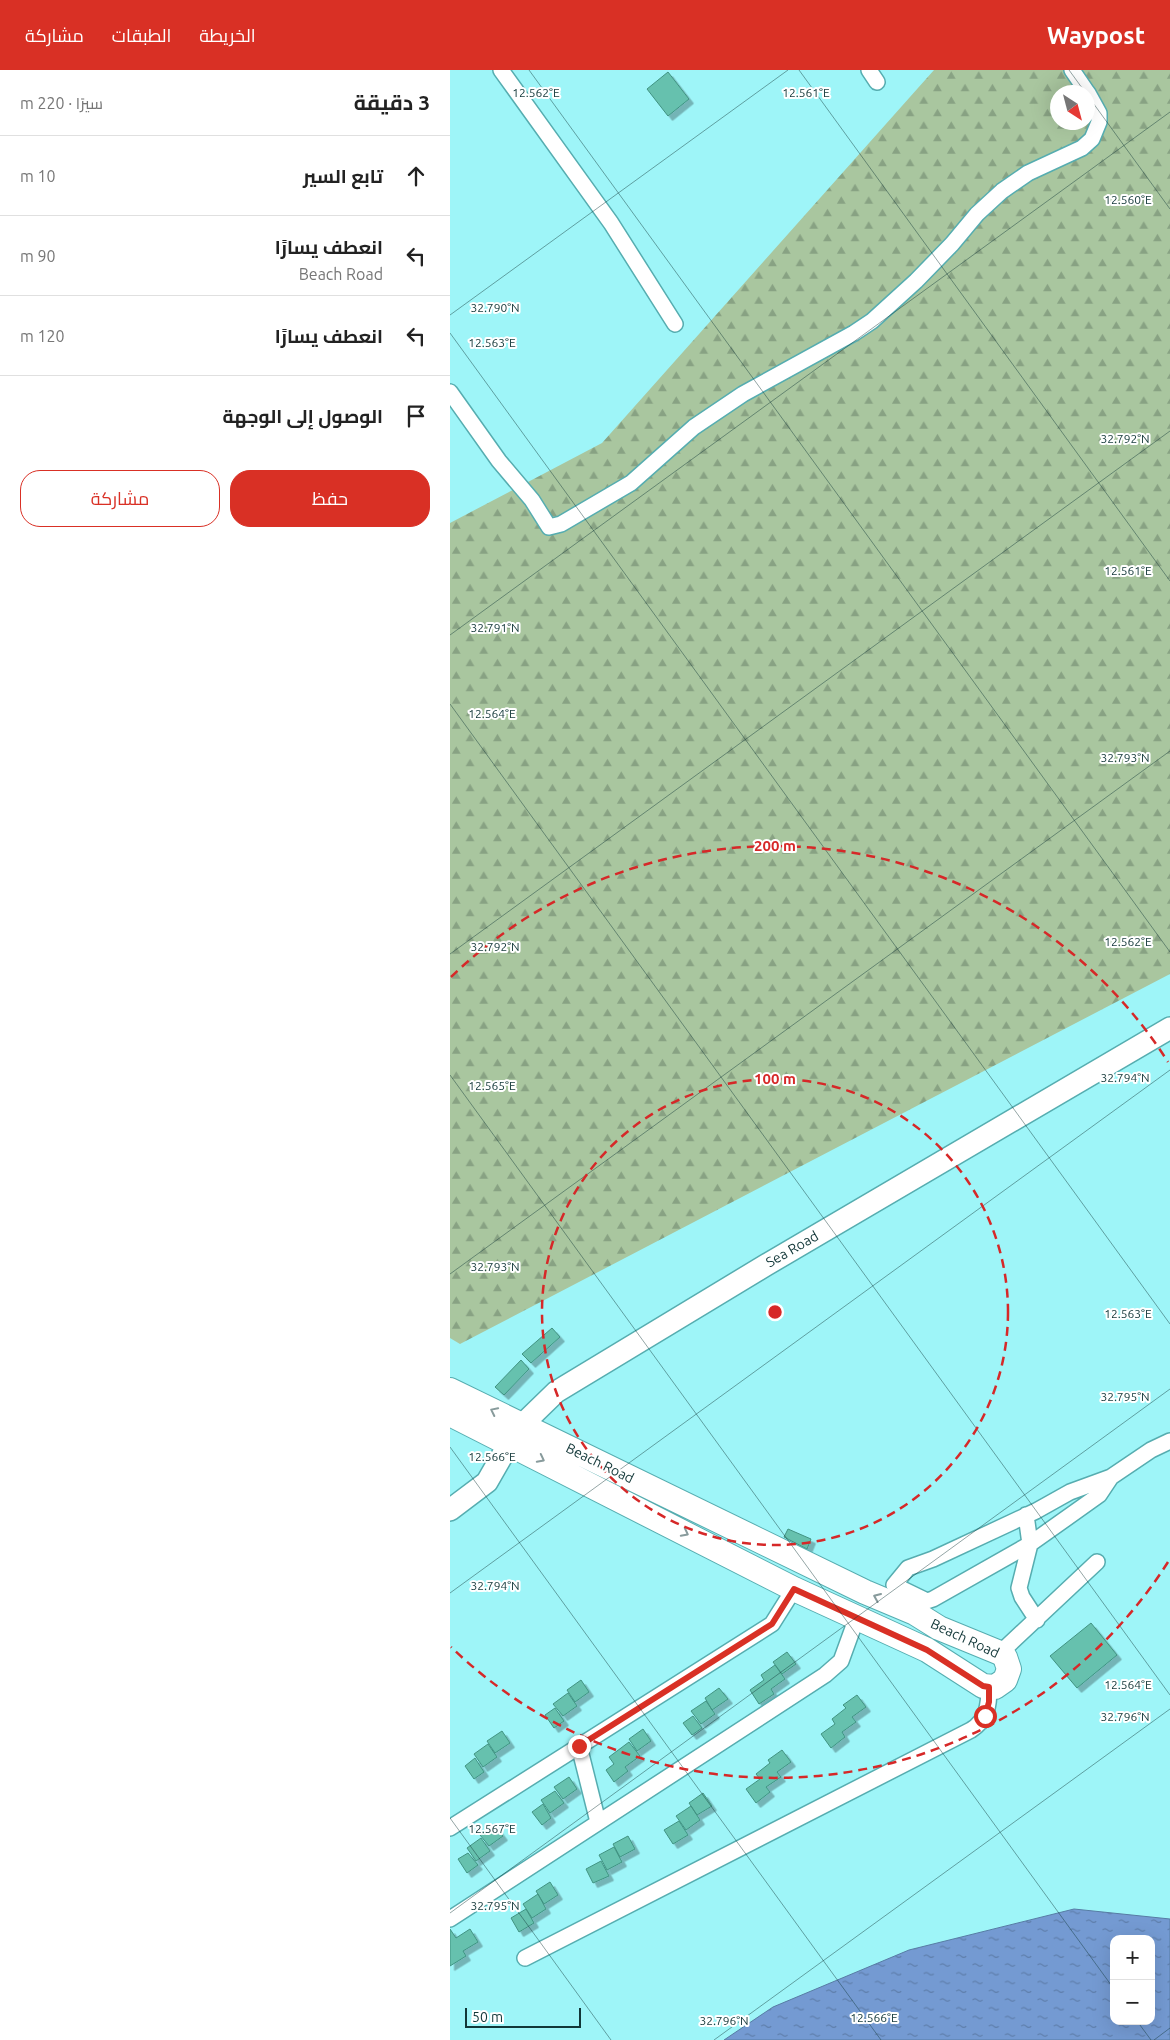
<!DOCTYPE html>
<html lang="ar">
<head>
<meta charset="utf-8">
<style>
  :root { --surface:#fff; --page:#f6f6f6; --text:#222; --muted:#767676; --line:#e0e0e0; --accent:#d93025 }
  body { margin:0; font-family:Ubuntu,Cairo,sans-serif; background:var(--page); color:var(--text); direction:rtl }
  .controls { position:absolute; right:15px; bottom:15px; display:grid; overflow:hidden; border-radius:10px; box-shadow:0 5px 20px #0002 }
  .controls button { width:45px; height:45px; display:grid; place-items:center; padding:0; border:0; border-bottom:1px solid var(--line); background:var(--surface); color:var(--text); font:25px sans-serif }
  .compass { position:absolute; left:600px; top:15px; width:45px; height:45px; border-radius:50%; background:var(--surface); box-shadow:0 5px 20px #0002; rotate:144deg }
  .scale { position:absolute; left:15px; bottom:12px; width:116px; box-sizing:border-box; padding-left:5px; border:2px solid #123738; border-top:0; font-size:14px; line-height:18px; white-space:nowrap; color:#123738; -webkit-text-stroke:4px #fff; paint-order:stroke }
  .stop { position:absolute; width:15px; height:15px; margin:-11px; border:4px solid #d93025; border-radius:50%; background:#fff }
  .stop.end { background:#d93025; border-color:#fff; box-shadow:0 1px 5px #0008 }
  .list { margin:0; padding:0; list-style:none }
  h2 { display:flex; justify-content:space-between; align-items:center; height:65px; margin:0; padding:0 20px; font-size:21px }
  h2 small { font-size:16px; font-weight:400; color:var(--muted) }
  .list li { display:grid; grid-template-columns:32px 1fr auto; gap:15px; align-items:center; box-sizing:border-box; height:80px; padding:0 20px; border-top:1px solid var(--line) }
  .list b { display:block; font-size:19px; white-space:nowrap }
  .list p { margin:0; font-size:16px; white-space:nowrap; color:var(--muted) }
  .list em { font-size:16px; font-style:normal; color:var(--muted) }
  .actions { display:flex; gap:10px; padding:15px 20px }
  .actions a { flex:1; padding:11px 0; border:1px solid var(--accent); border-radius:20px; text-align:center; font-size:18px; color:var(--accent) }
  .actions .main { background:var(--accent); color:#fff }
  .icon { flex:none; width:28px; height:28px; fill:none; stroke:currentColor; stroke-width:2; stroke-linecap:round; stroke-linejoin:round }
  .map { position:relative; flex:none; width:720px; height:1970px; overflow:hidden; direction:ltr }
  header { display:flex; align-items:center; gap:30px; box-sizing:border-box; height:70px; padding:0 25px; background:var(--accent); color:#fff }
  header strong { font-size:24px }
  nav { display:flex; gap:28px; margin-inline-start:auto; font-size:18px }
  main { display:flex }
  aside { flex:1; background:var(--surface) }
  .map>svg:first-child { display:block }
  .forest { fill:url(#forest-firs); fill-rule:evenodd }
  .water { fill:url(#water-ripples); stroke:#577ca4; fill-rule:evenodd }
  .building { fill:#66c1ae; stroke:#419382; filter:url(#shadow) }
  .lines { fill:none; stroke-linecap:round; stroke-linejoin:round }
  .street-casing { stroke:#56adb0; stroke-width:18 }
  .secondary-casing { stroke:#56adb0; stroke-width:24 }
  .primary-casing { stroke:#56adb0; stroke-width:26 }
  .street { stroke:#fff; stroke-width:15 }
  .secondary { stroke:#fff; stroke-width:21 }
  .primary { stroke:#fff; stroke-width:24 }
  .oneway { stroke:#889b9c }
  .route { stroke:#d93025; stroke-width:6 }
  .ticks { fill:none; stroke:#123738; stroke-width:1; stroke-opacity:0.45 }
  .ring { fill:none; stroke:#d62828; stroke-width:2.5; stroke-dasharray:9 6 }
  .labels { text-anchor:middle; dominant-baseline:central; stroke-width:4; stroke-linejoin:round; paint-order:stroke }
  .street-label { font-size:14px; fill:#123738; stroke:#fff }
  .ticks-label { font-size:12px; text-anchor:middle; fill:#123738; stroke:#fff; stroke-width:4; stroke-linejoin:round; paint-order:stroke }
  .centre { fill:#d62828; stroke:#fff; stroke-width:2.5 }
  .ring-label { font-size:15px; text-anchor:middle; font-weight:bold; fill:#d62828; stroke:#fff; stroke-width:4; stroke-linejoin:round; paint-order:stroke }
</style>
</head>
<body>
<header>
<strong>Waypost</strong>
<nav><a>الخريطة</a><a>الطبقات</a><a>مشاركة</a></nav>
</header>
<main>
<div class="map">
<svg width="720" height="1970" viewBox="0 0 720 1970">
  <defs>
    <pattern id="forest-firs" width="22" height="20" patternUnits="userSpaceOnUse" patternTransform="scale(1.25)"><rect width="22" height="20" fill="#a9c69f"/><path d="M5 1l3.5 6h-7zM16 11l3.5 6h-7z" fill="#88a283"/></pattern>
    <pattern id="water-ripples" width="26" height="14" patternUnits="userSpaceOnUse" patternTransform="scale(1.25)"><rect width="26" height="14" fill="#749ad2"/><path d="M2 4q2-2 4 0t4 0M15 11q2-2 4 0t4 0" fill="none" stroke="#5e7eab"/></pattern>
    <filter id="shadow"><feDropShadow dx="4.5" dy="4.5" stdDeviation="0" flood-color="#0004"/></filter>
  </defs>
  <rect width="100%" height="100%" fill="#9ef5f8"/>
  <!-- forest -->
  <path class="forest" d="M484,0H720V904L10,1274L0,1268V453L152,373ZM608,22H638V52H608Z"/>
  <!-- water -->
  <path class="water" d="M624,1839L720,1849V1970H274L323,1937L459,1880ZM664,1869H701V1951H664Z"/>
  <!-- building -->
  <path class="building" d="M218,2L239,29L218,46L197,19Z
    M102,1258L110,1267L81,1293L72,1284Z
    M71,1290L79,1299L54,1325L45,1317Z
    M338,1459L361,1469L357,1479L334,1467Z
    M641,1553L667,1585L627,1618L600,1586Z
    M337,1582L346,1594L332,1604L323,1592Z
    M325,1595L335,1609L321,1619L324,1624L309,1634L300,1620L314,1610L311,1605Z
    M131,1610L139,1622L125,1632L117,1620Z
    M269,1618L278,1629L262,1640L255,1628Z
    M118,1623L127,1636L113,1646L103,1634Z
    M407,1625L416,1637L402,1647L406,1652L392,1662L395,1667L381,1678L371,1664L385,1654L382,1649L396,1638L393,1635Z
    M256,1631L265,1644L251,1654L241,1641Z
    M105,1638L114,1651L104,1658L95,1645Z
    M243,1646L252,1658L242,1665L233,1653Z
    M193,1659L201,1671L187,1681L179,1669Z
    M52,1661L60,1673L45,1683L37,1671Z
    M179,1672L190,1686L175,1697L178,1701L164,1712L156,1700L164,1694L159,1687Z
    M38,1674L47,1687L33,1697L24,1684Z
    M332,1680L341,1692L327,1702L331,1707L316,1717L320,1722L306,1733L296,1719L310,1709L306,1704L320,1693L318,1690Z
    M25,1688L34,1702L24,1709L15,1696Z
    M119,1707L127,1719L113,1729L104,1717Z
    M105,1721L114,1733L100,1743L91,1730Z
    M253,1723L262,1736L247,1745L239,1733Z
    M93,1734L101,1748L92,1755L82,1742Z
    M241,1736L250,1750L236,1760L226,1746Z
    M229,1751L238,1765L223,1774L214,1760Z
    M45,1755L53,1766L39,1776L30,1765Z
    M178,1766L185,1779L170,1787L163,1774Z
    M31,1768L40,1781L26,1791L17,1778Z
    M164,1777L172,1792L157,1800L149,1785Z
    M18,1783L28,1795L17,1803L8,1789Z
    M151,1791L159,1806L143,1813L136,1799Z
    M100,1812L108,1825L94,1834L86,1821Z
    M88,1824L96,1839L82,1848L73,1834Z
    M76,1839L84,1853L69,1862L61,1848Z
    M0,1859L6,1868L20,1859L28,1872L13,1881L16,1886L0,1896Z"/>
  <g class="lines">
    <!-- street casing -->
    <g class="street-casing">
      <path id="street" d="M51,0L161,153L225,254
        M419,0L427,12
        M622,0L637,22
        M0,322L49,391L82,430L99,457L111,454L181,413L244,357L293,324L404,263L422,251L466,211L502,174L527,144L552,121L578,103L632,78L642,69L649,52V43L638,23
        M661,1407L649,1425L580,1474L483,1529L477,1531L444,1515L458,1498L483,1489L586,1441L620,1422L661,1407L701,1380L720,1371
        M576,1445L580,1474L569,1518L572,1527L587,1550
        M550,1583L647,1492
        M129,1676L148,1752
        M0,1758L322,1554L344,1519
        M0,1849L375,1605L391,1591L407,1547
        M75,1888L521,1660C537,1650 539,1636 539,1617"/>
    </g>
    <!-- secondary casing -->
    <g class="secondary-casing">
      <path id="secondary" d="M0,1440L37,1412L60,1372L65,1369L72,1355L106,1322L316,1195L720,958"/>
    </g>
    <!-- primary casing -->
    <g class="primary-casing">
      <path id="primary" d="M0,1320L415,1522L465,1543L489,1558L550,1583L555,1587L559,1599L555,1610L545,1617L533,1616L477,1580L344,1519L0,1344"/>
    </g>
    <!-- street -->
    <use href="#street" class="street"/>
    <!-- secondary -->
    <use href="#secondary" class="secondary"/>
    <!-- primary -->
    <use href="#primary" class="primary"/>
  </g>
  <!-- one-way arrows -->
  <defs><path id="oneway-chevron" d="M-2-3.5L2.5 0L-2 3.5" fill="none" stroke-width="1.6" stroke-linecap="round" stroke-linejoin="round" transform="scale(1.25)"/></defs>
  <g class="oneway">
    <use href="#oneway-chevron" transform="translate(44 1341) rotate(-154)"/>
    <use href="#oneway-chevron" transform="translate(91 1389) rotate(27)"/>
    <use href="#oneway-chevron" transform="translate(235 1463) rotate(27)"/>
    <use href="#oneway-chevron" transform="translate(427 1527) rotate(-157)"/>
  </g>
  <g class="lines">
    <!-- route -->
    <path class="route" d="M129,1676L322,1554L344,1519L477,1580L533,1616L539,1617V1632L535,1646"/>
  </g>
  <!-- ticks -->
  <path class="ticks" d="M79,0L720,882M349,0L720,511M619,0L635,22M638,26L720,139M0,245L338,0M0,263L720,1254M0,565L720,42M0,634L720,1625M0,884L720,361M0,1005L664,1919M0,1204L720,681M0,1377L431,1970M0,1523L720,1000M0,1748L161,1970M0,1843L720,1319M687,1951L701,1970M264,1970L720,1639M704,1970L720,1958"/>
  <!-- distance rings -->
  <g class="ring">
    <circle cx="325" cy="1242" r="233"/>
    <path d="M718 1492A466 466 0 0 1 1 1577M1 907A466 466 0 0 1 718 992"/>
  </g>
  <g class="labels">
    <!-- street labels -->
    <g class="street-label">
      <text transform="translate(342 1179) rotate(-30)">Sea Road</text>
      <text transform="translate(150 1393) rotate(26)">Beach Road</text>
      <text transform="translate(515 1568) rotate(25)">Beach Road</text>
    </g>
  </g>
  <g class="ticks-label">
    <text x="86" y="27">12.562°E</text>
    <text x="356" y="27">12.561°E</text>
    <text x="678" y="134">12.560°E</text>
    <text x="45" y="242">32.790°N</text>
    <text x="42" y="277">12.563°E</text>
    <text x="675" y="373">32.792°N</text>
    <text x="678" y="505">12.561°E</text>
    <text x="45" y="562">32.791°N</text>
    <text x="42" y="648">12.564°E</text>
    <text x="675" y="692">32.793°N</text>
    <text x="678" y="876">12.562°E</text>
    <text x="45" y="881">32.792°N</text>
    <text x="675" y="1012">32.794°N</text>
    <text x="42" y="1020">12.565°E</text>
    <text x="45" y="1201">32.793°N</text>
    <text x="678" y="1248">12.563°E</text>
    <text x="675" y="1331">32.795°N</text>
    <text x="42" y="1391">12.566°E</text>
    <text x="45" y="1520">32.794°N</text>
    <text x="678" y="1619">12.564°E</text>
    <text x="675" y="1651">32.796°N</text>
    <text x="42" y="1763">12.567°E</text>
    <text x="45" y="1840">32.795°N</text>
    <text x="424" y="1952">12.566°E</text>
    <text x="274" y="1955">32.796°N</text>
  </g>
  <circle cx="325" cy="1242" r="8" class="centre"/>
  <g class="ring-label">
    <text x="325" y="781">200 m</text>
    <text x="325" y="1014">100 m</text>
  </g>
</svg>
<div class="controls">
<button>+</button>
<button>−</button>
</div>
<svg class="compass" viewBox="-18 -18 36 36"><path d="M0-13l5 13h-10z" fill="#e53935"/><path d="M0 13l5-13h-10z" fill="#767676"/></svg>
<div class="scale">50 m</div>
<div class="stop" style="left:535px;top:1646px"></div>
<div class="stop end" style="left:129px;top:1676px"></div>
</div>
<aside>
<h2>3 دقيقة<small>سيرًا · 220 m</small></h2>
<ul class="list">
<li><svg class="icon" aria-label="ahead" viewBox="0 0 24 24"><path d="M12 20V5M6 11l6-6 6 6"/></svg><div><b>تابع السير</b></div><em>10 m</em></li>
<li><svg class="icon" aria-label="left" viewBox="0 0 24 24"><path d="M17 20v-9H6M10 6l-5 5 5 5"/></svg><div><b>انعطف يسارًا</b><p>Beach Road</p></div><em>90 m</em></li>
<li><svg class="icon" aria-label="left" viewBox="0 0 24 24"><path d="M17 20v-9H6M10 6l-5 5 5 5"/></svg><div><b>انعطف يسارًا</b></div><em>120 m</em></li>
<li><svg class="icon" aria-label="arrive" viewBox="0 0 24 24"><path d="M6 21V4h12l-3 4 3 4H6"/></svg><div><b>الوصول إلى الوجهة</b></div></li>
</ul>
<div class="actions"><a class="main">حفظ</a><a>مشاركة</a></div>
</aside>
</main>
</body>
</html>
